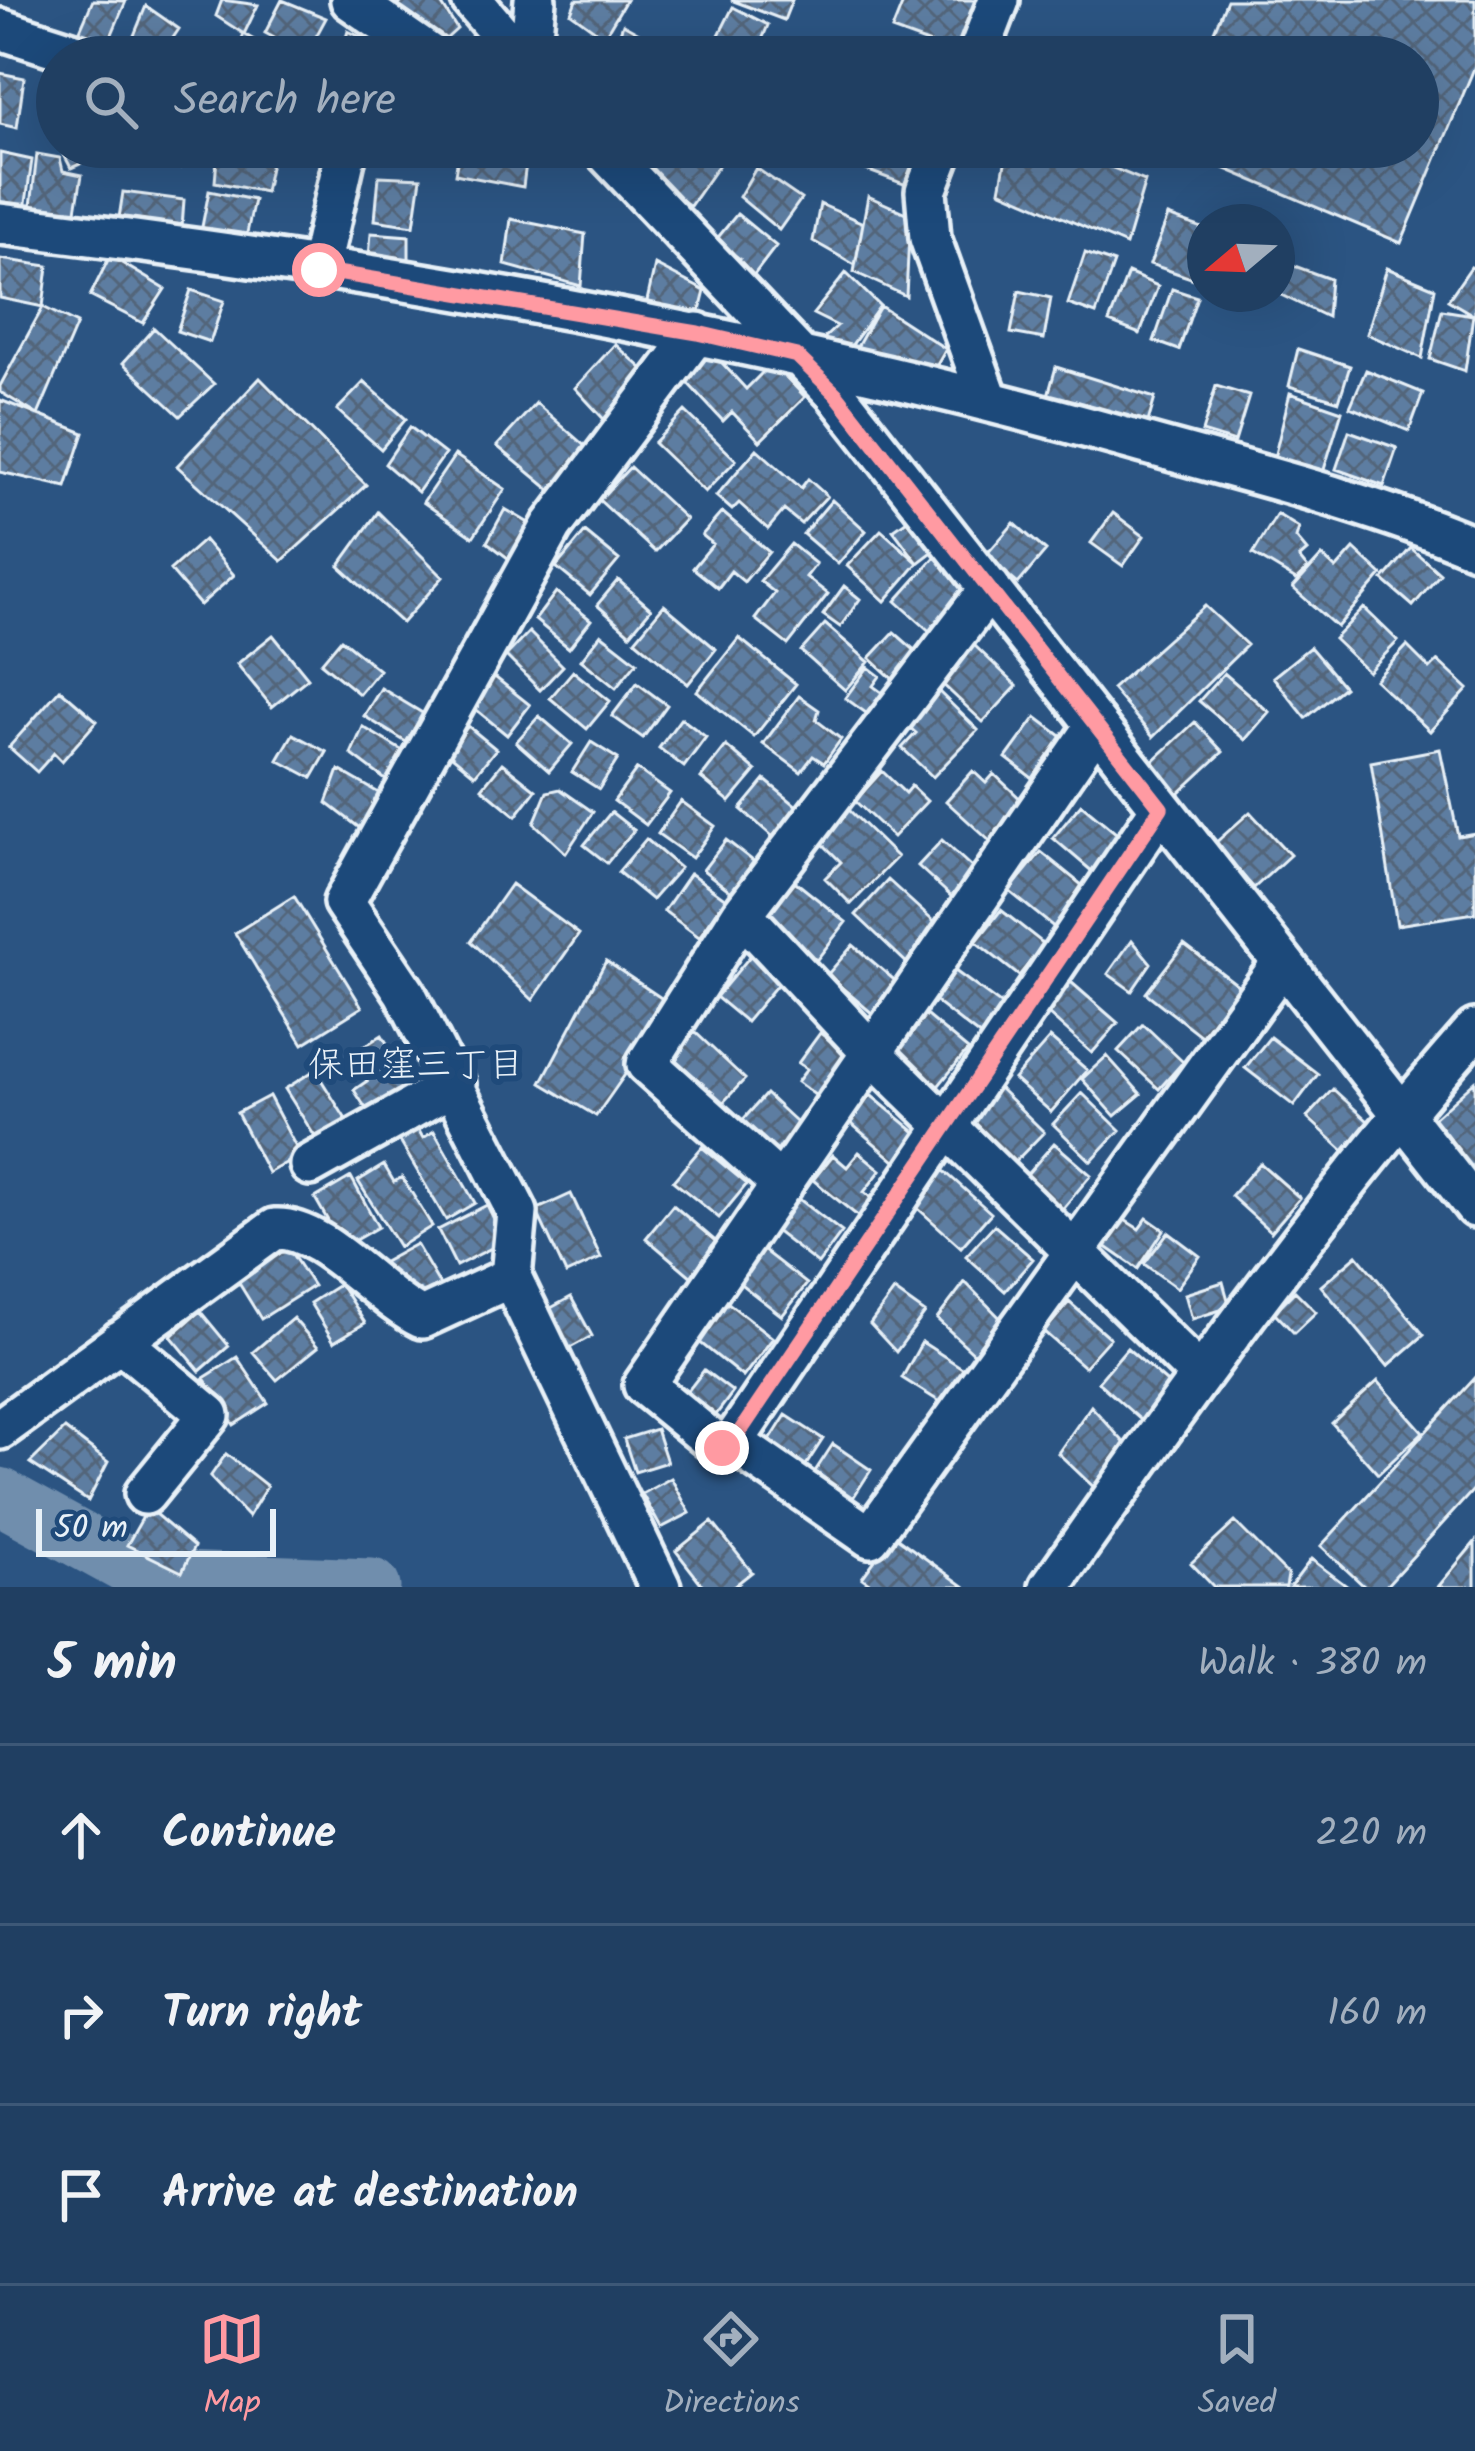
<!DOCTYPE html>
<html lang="en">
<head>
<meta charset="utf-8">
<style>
  :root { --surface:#203f62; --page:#2d4a6b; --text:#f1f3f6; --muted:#a2afbe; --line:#3d5877; --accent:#ff9aa2 }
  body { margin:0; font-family:Kalam,"Klee One",sans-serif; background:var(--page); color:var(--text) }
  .compass { position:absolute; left:1187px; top:204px; width:108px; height:108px; border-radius:50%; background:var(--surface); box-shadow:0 12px 48px #0002; rotate:251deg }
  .scale { position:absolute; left:36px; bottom:30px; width:240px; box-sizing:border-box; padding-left:12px; border:6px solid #e8f1f8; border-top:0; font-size:33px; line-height:42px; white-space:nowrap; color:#e8f1f8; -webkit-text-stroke:9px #1f4a7a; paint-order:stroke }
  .stop { position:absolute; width:36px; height:36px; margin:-27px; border:9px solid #ff9aa2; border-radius:50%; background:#fff }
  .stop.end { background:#ff9aa2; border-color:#fff; box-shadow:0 3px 12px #0008 }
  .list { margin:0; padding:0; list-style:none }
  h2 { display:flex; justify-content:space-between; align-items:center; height:156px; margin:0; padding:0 48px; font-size:51px }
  h2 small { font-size:39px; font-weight:400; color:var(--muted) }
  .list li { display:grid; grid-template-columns:78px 1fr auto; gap:36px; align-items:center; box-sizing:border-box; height:180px; padding:0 48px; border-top:3px solid var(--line) }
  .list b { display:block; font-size:45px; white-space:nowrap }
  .list em { font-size:39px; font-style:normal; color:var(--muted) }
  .icon { flex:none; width:66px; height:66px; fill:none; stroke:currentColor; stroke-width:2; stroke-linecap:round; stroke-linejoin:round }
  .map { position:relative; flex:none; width:1475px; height:1587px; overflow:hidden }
  .search { position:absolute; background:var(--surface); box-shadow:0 12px 48px #0002; left:36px; right:36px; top:36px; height:132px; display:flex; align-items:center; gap:30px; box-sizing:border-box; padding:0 42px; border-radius:66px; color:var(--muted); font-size:45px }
  .sheet { height:696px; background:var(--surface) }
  nav { display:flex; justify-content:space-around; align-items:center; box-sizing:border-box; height:168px; border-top:3px solid var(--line); background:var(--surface); font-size:33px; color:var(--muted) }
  nav a { display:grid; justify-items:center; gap:6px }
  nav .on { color:var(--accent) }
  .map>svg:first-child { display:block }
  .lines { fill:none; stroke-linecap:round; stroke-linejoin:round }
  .river { stroke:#708ead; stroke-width:57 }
  .building { fill:url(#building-cross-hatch); stroke:#e8f1f8; stroke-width:3 }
  .minor-casing { stroke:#e8f1f8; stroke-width:48 }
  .minor { stroke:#1f4a7a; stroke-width:39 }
  .route { stroke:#ff9aa2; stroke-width:15 }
  .labels { text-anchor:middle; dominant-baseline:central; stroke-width:12; stroke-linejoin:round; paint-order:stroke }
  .neighbourhood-label { font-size:36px; fill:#e8f1f8; stroke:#1f4a7a }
</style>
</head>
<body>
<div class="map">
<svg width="1475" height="1587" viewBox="0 0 1475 1587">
  <defs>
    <pattern id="building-cross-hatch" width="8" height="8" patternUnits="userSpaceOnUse" patternTransform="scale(3)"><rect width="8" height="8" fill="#5d7da1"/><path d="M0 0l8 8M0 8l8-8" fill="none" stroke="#53657a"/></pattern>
  </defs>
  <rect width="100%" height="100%" fill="#2b5482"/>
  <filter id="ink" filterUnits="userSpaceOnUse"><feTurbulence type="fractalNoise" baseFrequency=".00833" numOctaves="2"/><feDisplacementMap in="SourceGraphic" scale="24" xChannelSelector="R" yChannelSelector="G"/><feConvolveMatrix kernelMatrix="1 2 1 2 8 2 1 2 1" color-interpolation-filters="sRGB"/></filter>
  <g filter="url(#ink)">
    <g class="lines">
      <!-- river -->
      <path class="river" d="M0,1496L152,1579L372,1587"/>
    </g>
    <!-- building -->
    <path class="building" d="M93,0L126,1L106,48L77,37Z
      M222,0L258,5L244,34L216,16Z
      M282,0L326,18L306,55L265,33Z
      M404,0H439L457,29L435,49L396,8Z
      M576,0H626L604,37L571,13Z
      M731,0H792L784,20Z
      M904,0H982L961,55L892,30Z
      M1227,0H1475V66L1401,243L1174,147H1418V57H1203Z
      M146,6L179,29L160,57H143L129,48Z
      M733,7L768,25L755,57H720L711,51Z
      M623,24L666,48L663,57H611Z
      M348,31L393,52L392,57H340Z
      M244,34L278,54L277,57H233Z
      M864,43L894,57H858Z
      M0,73L24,78L17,128L0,124Z
      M57,103V140L43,111Z
      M60,147H108L110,151L71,168Z
      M127,147H182L180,168L126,151Z
      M218,147H274L265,192L215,182Z
      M460,147H528L523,187L455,174Z
      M636,147H731L690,206L627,159Z
      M869,147H929L909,186L861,168Z
      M1008,147H1062L1145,181L1126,245L1000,190Z
      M0,153L32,160L24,217L0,215Z
      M37,154L60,158L63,171L82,175L74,222L30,215Z
      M756,168L801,199L779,230L739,197Z
      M379,176L421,178L414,226L375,220Z
      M209,191L254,200L243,252L199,242Z
      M123,192L184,200L181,241L136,236L140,220L119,218Z
      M868,196L910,215L906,296L854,272Z
      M820,204L863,223L855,265L813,241Z
      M737,214L776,246L750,280L736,268L740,259L715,241Z
      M1168,216L1205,229L1194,279L1150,264Z
      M511,219L585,234L581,286L505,265Z
      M371,233L409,236V277L368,269Z
      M1085,253L1114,263L1096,314L1068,304Z
      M110,256L165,289L143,323L90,296Z
      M0,259L48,266L43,307L0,298Z
      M1289,264L1330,279L1327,317L1279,294Z
      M655,265L705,291L699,315L645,310Z
      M1471,267L1475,269V316L1448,300Z
      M1387,268L1435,288L1422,358L1367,334Z
      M846,273L880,306L841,360L819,343L837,326L813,314Z
      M1128,273L1158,286L1140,334L1109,322Z
      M1172,289L1197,297L1179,350L1154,341Z
      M191,290L224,301L210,342L177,331Z
      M1019,291L1051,298L1044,339L1011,333Z
      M880,306L946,349L932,374L853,354Z
      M43,307L77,324L38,415L0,392V386Z
      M1442,310L1473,315L1465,371L1430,359Z
      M154,328L214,384L180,416L123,363Z
      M615,344L654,379L612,428L575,388Z
      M1298,349L1350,366L1339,401L1289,386Z
      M712,352L746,389L772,363L805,397L760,441L732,412L723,421L684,379Z
      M1056,367L1155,398L1146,429L1047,399Z
      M1366,370L1423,393L1409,431L1350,407Z
      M260,378L366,485L282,561L177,466Z
      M364,382L406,419L381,449L337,410Z
      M1216,386L1249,396L1235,442L1202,432Z
      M1290,393L1342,411L1323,473L1274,458Z
      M0,400L84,433L66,487L0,472Z
      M536,403L587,448L555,494L497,446Z
      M685,411L736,460L705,492L654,443Z
      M410,427L445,454L418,492L385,464Z
      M1349,431L1397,448L1384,486L1336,469Z
      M757,449L801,488L808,479L827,496L801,524L784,510L768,529L739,503L732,510L716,496Z
      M455,455L505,489L473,537L423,502Z
      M630,467L686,519L655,552L599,500Z
      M832,500L866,531L838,564L803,534Z
      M505,509L539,529L517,565L487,542Z
      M378,512L443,577L402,623L339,566Z
      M722,512L769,552L744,582L731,571L718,588L693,568L713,544L702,535Z
      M1113,513L1144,536L1123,566L1091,543Z
      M1277,514L1299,528L1296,538L1307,551L1299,558L1308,569L1296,580L1253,554Z
      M910,518L935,550L918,563L893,530Z
      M1014,523L1046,551L1018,584L985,556Z
      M881,530L918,563L885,601L847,566Z
      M585,532L619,560L590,595L556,567Z
      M204,540L234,575L200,605L170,570Z
      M791,544L816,564L806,577L828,594L788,645L755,619L775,593L760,581Z
      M1411,548L1440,574L1413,606L1383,580Z
      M1354,549L1382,575L1337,627L1293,588L1322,556L1336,569Z
      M935,557L974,592L935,636L896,601Z
      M618,580L651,609L630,634L597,605Z
      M844,586L860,599L840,627L823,615Z
      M556,592L591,620L569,648L535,620Z
      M664,605L716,649L688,684L635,640Z
      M1205,606L1247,645L1153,737L1112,689Z
      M1364,608L1398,641L1368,672L1334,639Z
      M825,624L869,662L845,690L801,651Z
      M529,632L563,666L540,690L506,656Z
      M894,632L919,654L895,681L870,658Z
      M601,634L637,662L616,688L581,660Z
      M273,635L308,678L272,707L237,664Z
      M739,638L796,684L754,737L697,691Z
      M341,639L379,670L359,694L321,663Z
      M973,644L1017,686L983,722L938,680Z
      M1407,646L1430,669L1438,661L1468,689L1430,731L1375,680Z
      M1310,647L1344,687L1306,718L1273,677Z
      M868,667L880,676L873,686L888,697L873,718L845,698Z
      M573,671L610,701L587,729L550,698Z
      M1224,673L1269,712L1245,740L1199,701Z
      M491,674L530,705L507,735L468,703Z
      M637,683L667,705L643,738L612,716Z
      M934,687L978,730L933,777L902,748L916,733L902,721Z
      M381,688L424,714L406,742L364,716Z
      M60,689L97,721L62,761L54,753L37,772L9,747Z
      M799,696L819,710L816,720L841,739L824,763L813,756L801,772L763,744Z
      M539,716L572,744L549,771L516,742Z
      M1036,717L1073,745L1036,794L1029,789L1036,781L1006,758Z
      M681,718L706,737L684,767L659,748Z
      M1195,722L1223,752L1178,794L1150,764Z
      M468,726L496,749L475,775L447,752Z
      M363,727L411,756L395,787L351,754Z
      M293,734L327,752L312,778L278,760Z
      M591,742L618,759L599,789L572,772Z
      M726,746L756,771L730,802L701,778Z
      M1440,749L1458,836L1475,833V913L1397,925L1371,762Z
      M502,763L536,790L516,816L482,788Z
      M637,769L670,793L646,825L614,801Z
      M339,770L384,796L361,829L327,803Z
      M882,771L905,793L911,786L927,801L893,837L855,801Z
      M973,771L986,783L994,774L1027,805L992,843L946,801Z
      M765,780L798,807L773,837L741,809Z
      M560,789L593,812L566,853L534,823L547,792Z
      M681,801L715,826L692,858L658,834Z
      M1081,804L1122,838L1094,873L1053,838Z
      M847,808L897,857L851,904L825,878L841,862L817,838Z
      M611,812L634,830L607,863L584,845Z
      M1250,812L1290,855L1254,888L1214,844Z
      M646,839L680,868L652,900L618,872Z
      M726,840L757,864L734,894L703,870Z
      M942,840L979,874L955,900L918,866Z
      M1041,852L1088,890L1056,929L1009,891Z
      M690,873L726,899L699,937L664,911Z
      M792,879L846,922L815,962L761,919Z
      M888,880L944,931L911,967L856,915Z
      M511,884L579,934L533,1000L471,941Z
      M294,896L362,1007L303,1044L235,933Z
      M1001,910L1044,944L1019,976L976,942Z
      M1132,940L1151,963L1132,991L1108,974Z
      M1184,944L1239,986L1201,1036L1146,993Z
      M853,945L905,989L880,1020L827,975Z
      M751,955L781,980L746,1022L716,997Z
      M606,961L673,1006L596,1116L541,1083Z
      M951,968L1003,1006L981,1037L929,997Z
      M1064,976L1118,1023L1092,1053L1038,1005Z
      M922,1012L968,1050L935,1090L889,1053Z
      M1143,1024L1183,1062L1159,1089L1118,1051Z
      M695,1032L745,1079L716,1110L666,1064Z
      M820,1033L861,1063L830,1106L797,1082L807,1069L798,1063Z
      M382,1035L411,1084L367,1110L354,1090L367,1081L350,1055Z
      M1270,1037L1318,1074L1294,1106L1245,1068Z
      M1050,1038L1087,1070L1051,1112L1014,1079Z
      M1107,1056L1141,1094L1115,1116L1082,1079Z
      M315,1070L347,1121L317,1140L285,1089Z
      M1475,1081V1173L1429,1122Z
      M998,1087L1044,1132L1010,1167L964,1122Z
      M1333,1089L1380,1132L1354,1160L1307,1117Z
      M867,1092L919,1135L896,1162L846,1119Z
      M1082,1093L1120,1130L1091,1161L1053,1124Z
      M766,1094L809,1134L783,1162L740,1123Z
      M269,1096L300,1155L268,1173L237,1113Z
      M417,1127L423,1138L434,1131L475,1203L446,1220L398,1138Z
      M1054,1143L1091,1175L1060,1212L1022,1180Z
      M702,1147L747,1184L719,1218L673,1181Z
      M859,1152L881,1170L864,1192L879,1204L865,1222L813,1180L833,1155L847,1167Z
      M1260,1163L1300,1198L1271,1232L1231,1196Z
      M384,1165L394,1182L402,1177L432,1226L399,1247L358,1181Z
      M943,1170L991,1213L961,1247L913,1204Z
      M351,1177L378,1227L343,1247L315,1198Z
      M790,1192L842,1232L818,1264L766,1224Z
      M571,1194L601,1258L566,1274L536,1210Z
      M487,1205L505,1241L456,1266L438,1230Z
      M673,1205L720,1245L693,1278L646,1238Z
      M1147,1218L1164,1230L1138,1269L1105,1246L1123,1219L1139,1229Z
      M994,1225L1033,1259L1005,1291L966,1256Z
      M1168,1232L1200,1256L1177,1288L1144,1264Z
      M754,1243L807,1284L782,1316L729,1275Z
      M416,1244L447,1297L416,1315L378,1265Z
      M288,1248L313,1286L261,1319L237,1280Z
      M1357,1255L1424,1335L1388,1366L1321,1286Z
      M965,1282L1004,1322L979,1358L937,1319Z
      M1223,1282L1230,1307L1192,1319L1185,1294Z
      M340,1284L365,1323L334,1342L310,1303Z
      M894,1291L925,1313L896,1352L870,1324Z
      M1295,1291L1316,1312L1294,1333L1274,1312Z
      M718,1295L773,1338L743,1377L688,1333Z
      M571,1297L592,1336L559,1354L538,1315Z
      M1069,1302L1110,1338L1084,1367L1044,1332Z
      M200,1311L229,1346L200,1371L171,1336Z
      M293,1318L318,1347L277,1380L253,1352Z
      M922,1342L970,1373L945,1405L902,1378Z
      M1127,1348L1173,1388L1143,1422L1098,1382Z
      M237,1357L268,1403L234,1425L204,1378Z
      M704,1370L733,1392L707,1427L677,1405Z
      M1475,1378V1488L1385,1587H1365L1321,1546Z
      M1378,1381L1423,1432L1378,1474L1332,1423Z
      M1091,1406L1133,1452L1102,1495L1058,1453Z
      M786,1415L823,1439L797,1479L764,1450Z
      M65,1429L108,1462L88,1501L30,1463Z
      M656,1429L667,1462L635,1472L624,1439Z
      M833,1444L871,1470L851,1501L812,1476Z
      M226,1454L267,1486L248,1517L210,1477Z
      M671,1478L690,1513L661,1528L642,1494Z
      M148,1508L194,1547L182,1572L127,1545Z
      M712,1522L752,1572L733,1587H704L676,1551Z
      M1235,1522L1288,1575L1286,1587H1214L1191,1563Z
      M893,1535L965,1587H875L862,1578Z
      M1475,1542V1587H1438Z
      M1311,1559L1348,1587H1290Z"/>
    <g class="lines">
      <!-- minor casing -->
      <g class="minor-casing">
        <path id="minor" d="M351,0L433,57
          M472,0L520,57
          M0,29L87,57
          M530,57L535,0
          M977,57L999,0
          M601,147L836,394L1475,1207
          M943,147L926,191L930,238L988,399
          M0,224C380,269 761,335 1129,439C1246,472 1364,500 1475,547
          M319,270L347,147
          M990,588L742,914L873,1054L1199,1374
          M1096,726L644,1385L721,1448L733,1442L1161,808
          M742,914L647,1064L782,1185
          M310,1165L455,1084
          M120,1341L209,1415L145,1494
          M0,1429L275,1229C323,1226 376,1296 422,1318L511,1277
          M733,1442L870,1537L1282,963
          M660,1587L511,1277L517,1212L405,993L344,902L552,526L697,333
          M1050,1587C1184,1396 1320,1205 1475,1030"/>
      </g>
      <!-- minor -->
      <use href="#minor" class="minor"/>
    </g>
  </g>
  <g class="lines" filter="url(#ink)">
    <!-- route -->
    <path class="route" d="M319,270L698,333L797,356L836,394L1161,808L733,1442L722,1448"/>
  </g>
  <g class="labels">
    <!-- neighbourhood labels -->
    <g class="neighbourhood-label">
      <text x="416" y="1066">保田窪三丁目</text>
    </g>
  </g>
</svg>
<svg class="compass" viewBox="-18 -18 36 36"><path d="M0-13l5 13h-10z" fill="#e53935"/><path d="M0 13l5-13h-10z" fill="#a2afbe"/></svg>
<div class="scale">50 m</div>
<div class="stop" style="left:319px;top:270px"></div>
<div class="stop end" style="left:722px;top:1448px"></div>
<div class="search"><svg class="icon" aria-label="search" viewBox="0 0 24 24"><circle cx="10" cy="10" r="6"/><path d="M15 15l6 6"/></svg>Search here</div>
</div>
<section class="sheet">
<h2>5 min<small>Walk · 380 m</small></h2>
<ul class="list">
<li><svg class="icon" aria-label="ahead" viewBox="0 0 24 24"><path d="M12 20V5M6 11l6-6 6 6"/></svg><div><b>Continue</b></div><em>220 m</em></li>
<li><svg class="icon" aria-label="right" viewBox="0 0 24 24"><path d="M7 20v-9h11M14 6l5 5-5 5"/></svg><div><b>Turn right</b></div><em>160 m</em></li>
<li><svg class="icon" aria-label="arrive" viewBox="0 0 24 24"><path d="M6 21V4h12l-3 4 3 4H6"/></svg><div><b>Arrive at destination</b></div></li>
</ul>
</section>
<nav>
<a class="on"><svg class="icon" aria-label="map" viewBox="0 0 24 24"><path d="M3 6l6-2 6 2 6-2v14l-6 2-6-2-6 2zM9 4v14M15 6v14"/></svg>Map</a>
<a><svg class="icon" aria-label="directions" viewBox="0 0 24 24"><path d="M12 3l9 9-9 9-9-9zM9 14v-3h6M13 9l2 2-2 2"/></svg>Directions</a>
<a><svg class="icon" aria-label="saved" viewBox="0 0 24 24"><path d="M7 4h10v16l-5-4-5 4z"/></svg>Saved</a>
</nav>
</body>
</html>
